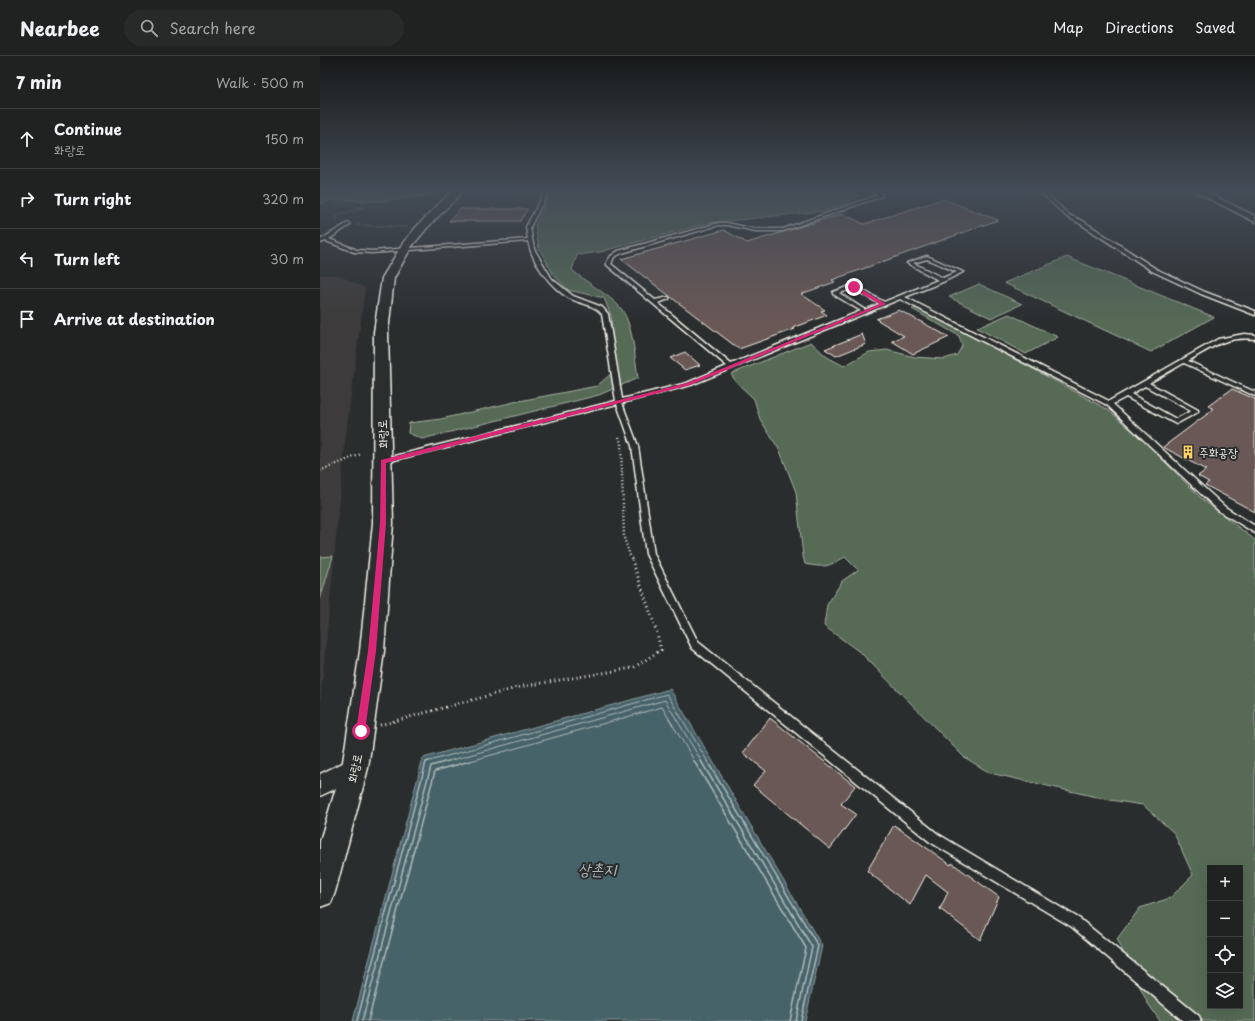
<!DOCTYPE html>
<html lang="en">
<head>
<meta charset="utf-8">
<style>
  :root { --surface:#202222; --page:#282a2a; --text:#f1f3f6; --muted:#a2a4a5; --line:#3d3f40 }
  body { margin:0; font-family:"Playpen Sans","Poor Story",sans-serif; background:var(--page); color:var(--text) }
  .controls { position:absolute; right:12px; bottom:12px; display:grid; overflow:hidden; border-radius:0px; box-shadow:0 4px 16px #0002 }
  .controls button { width:36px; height:36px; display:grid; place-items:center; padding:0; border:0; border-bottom:1px solid var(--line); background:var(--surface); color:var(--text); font:20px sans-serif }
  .stop { position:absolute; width:12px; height:12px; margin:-9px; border:3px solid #db2777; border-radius:50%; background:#fff }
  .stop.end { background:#db2777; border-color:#fff; box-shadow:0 1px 4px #0008 }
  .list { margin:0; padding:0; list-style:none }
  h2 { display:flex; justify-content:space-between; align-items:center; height:52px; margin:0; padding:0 16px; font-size:17px }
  h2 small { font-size:13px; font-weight:400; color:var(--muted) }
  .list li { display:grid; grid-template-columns:26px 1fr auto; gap:12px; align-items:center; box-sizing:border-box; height:60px; padding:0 16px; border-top:1px solid var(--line) }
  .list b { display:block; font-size:15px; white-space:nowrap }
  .list p { margin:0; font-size:13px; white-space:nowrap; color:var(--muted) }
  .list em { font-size:13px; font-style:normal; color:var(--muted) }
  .icon { flex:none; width:22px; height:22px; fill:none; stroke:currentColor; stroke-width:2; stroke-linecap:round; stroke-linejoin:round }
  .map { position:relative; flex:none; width:935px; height:965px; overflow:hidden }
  header { display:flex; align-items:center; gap:24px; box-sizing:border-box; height:56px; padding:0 20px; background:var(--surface); border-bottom:1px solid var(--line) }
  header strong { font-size:19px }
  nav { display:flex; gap:22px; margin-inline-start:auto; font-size:14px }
  .search { width:280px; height:36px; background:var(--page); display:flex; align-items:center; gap:10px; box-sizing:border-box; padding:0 14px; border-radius:22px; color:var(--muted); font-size:15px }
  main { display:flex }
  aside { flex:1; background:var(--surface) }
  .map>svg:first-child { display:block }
  .built { fill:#3e3a3a }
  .green { fill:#566b57; stroke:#a5aea0; fill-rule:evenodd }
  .water { fill:#46636a; stroke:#8c9c9c }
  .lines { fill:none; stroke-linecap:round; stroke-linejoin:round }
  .shore-far1 { stroke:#aeb8b6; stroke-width:1 }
  .shore { stroke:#aeb8b6; stroke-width:1.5 }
  .building { fill:#6b5957; stroke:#f4f1e8 }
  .service-casing { stroke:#f4f1e8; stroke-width:3 }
  .minor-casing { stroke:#f4f1e8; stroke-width:3 }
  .tertiary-casing { stroke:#f4f1e8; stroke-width:3 }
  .path-far2 { stroke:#f4f1e8; stroke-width:1.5; stroke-dasharray:0.5 1.5; stroke-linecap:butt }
  .path-far1 { stroke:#f4f1e8; stroke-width:2.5; stroke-dasharray:1 2.5; stroke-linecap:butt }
  .path { stroke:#f4f1e8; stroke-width:3; stroke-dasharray:1 3.5; stroke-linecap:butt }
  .service { fill:#2a2d2e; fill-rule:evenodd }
  .minor { fill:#2a2d2e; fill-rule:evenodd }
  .tertiary { fill:#2a2d2e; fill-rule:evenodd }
  .route { fill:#db2777 }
  .labels { text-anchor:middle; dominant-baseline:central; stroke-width:4; stroke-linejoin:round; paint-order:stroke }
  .street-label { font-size:12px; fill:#f4f1e8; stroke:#2a2d2e }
  .poi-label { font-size:12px; fill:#f4f1e8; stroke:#2a2d2e; text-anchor:start }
  .near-water-label { font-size:16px; font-style:italic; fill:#aeb8b6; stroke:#2a2d2e }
</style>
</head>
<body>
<header>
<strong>Nearbee</strong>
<div class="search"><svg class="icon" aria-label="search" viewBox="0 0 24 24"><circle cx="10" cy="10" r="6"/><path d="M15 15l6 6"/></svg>Search here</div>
<nav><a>Map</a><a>Directions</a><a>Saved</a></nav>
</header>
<main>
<aside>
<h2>7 min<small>Walk · 500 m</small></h2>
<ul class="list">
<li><svg class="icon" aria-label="ahead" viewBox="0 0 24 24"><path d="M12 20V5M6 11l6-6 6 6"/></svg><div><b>Continue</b><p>화랑로</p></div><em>150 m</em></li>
<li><svg class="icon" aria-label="right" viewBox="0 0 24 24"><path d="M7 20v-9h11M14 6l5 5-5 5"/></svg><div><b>Turn right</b></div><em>320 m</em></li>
<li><svg class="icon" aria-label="left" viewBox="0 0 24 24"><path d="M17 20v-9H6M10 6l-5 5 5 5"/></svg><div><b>Turn left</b></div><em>30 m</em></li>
<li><svg class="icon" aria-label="arrive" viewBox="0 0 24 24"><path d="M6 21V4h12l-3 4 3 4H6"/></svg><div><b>Arrive at destination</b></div></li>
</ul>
</aside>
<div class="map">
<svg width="935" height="965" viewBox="0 0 935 965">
  <rect width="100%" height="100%" fill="#2a2d2e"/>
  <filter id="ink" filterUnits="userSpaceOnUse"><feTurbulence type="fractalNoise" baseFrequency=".025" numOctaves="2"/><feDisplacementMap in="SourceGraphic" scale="8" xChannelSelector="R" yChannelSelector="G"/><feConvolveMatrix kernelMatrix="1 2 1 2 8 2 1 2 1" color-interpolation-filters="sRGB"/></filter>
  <g filter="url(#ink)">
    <!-- built -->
    <path class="built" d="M0,219H18L45,232L26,378L0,649Z"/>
    <!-- green -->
    <path class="green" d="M0,133H123L118,138L64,145H43L12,143L0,148Z
      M232,133H528L540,139L528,146L504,155L388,167L280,196L257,199L252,214C267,227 285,236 299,250C313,265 315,302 318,322L279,339L102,383L88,377L89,367L121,363L194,346L277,330L293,316L291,260L284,242L248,234L233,218L219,192L215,170Z
      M747,201L894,261L831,296L684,227Z
      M659,228L702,248L671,262L629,241Z
      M598,252L656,282L787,353L823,384L883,444L935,484V965H840L827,946L797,883L820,852L850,842L873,819L854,777L823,749L790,744L670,717L644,701L541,597L504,570L507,549L522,525L538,514L525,501C507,511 505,512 485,508L483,500L476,436L460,395L440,363L434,343L416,326L411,318L491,286L507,301L524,310L549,296L567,294L595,301L624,303L637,299L642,290L639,280L592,253ZM890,812H920V950H890Z
      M689,258L738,281L706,298L657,272Z
      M13,500L0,544V501Z"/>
    <!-- water -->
    <path class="water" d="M350,633L502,890L485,965H33L103,702Z"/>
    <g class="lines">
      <!-- shore-far1 -->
      <path class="shore-far1" d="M106,706L347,638L388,706
        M125,706L345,644L382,706
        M147,706L342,651L375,706"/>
      <!-- shore -->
      <path class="shore" d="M374,705L486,892L470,965
        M381,705L492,891L476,965
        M387,705L498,890L481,965
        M37,965L106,706L109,705
        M42,965L111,710L128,705
        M48,965L115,715L150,705"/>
    </g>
    <!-- building -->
    <path class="building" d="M623,143L678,164L512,224L515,226L481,238L505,254L501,255L507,259L473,272L475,273L419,293L301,203L404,174L427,187L522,158L544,168Z
      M140,153H208L200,165H129Z
      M579,254L629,281L593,298L572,285L584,280L556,263Z
      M542,278L546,288L516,300L505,293Z
      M365,296L380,309L365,314L350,302Z
      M912,333L935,343V456L885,429L889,426L878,420L886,414L843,391L894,353L888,350Z
      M450,662L535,730L521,748L536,758L510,793L433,729L446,715L423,697Z
      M574,769L631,809L632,807L679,841L660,884L620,853L628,836L606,819L590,849L547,815Z"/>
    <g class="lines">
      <!-- service casing -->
      <g class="service-casing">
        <path id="service" d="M226,133H230L210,171L214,193L232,223L253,240L282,251L288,258L302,343L367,327L407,310L287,209V206L291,200L298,195L399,167H407L435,173H463L558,139L557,138L547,133H553L560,136L562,140L463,175H435L407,169H399L302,197L294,201L291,208L335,244L349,241V243L338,247L411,308L541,255L513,238V236L533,229L564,246L618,224L587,207L607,200L643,216L625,225L585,241L789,345L898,283L924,278L935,279V283C905,280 893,291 868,305L935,336V340L864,307L829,327L878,354V356L856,368L806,341L793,348L905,451L935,470V477L899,455L787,349L580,243L371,329L302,347L318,390L334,498L378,586L618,778L760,863L879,960L881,965H863L752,871L610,786L372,592L326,498L312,390L297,348L63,407H60L59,405L60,403H63L296,345L282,258C274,248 260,248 249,242C231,232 212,206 208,185L52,197L34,196L6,185L0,187V184L28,167L30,168V169L9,183L37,194L52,195L208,183L206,171ZM607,203L637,216L623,222L593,207ZM533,233L560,248L545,254L519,237ZM825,330L871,355L856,363L811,338Z
          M717,133H721L749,159L763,165L836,213L885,236L935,255V259L881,238L832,215L759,167L747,161Z"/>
      </g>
      <!-- minor casing -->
      <g class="minor-casing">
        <path id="minor" d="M870,133H880L935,160V166Z
          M35,701L43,704L46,712L43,720L0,740V718Z"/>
      </g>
      <!-- tertiary casing -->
      <g class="tertiary-casing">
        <path id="tertiary" d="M134,133H145L107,172L92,190L74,222L68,276L73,467L64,595L48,712L15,836L11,847L0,851V785L22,712L40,595L53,467L54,276L62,222L83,187L99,168Z"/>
      </g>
      <!-- path-far2 -->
      <path class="path-far2" d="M0,142L43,152L20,158L15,163L18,166
        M36,169L87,171"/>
      <!-- path-far1 -->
      <path class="path-far1" d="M299,381L301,387L304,482L312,505
        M0,415L41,398"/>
      <!-- path -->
      <path class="path" d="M60,669L204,630L313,612L341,594L336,573L312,504"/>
      <!-- service -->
      <use href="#service" class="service"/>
      <!-- minor -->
      <use href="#minor" class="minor"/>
      <!-- tertiary -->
      <use href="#tertiary" class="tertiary"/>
    </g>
  </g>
  <!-- sky -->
  <linearGradient id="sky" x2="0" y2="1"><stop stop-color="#171919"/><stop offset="0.5" stop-color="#444c57"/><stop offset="1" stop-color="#444c57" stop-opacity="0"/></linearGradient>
  <rect width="935" height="268" fill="url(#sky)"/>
  <!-- route -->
  <path class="route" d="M534,229L566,248L370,329L66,407V467L56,595L45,675L41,679L38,678L36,675L48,595L60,467L61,404L367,327L560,248L532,232Z"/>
  <!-- icons -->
  <defs>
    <g id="building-bare" transform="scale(1.08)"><path d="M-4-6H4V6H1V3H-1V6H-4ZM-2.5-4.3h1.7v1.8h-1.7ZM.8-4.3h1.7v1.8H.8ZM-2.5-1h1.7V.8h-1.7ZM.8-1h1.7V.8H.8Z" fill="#ffd166" stroke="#2a2d2e" stroke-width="2.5" paint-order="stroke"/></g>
  </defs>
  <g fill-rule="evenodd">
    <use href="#building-bare" x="868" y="396"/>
  </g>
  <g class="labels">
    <!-- street labels -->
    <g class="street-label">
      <text transform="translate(62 378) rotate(-92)">화랑로</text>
      <text transform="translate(34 712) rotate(-78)">화랑로</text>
    </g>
    <!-- poi labels -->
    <g class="poi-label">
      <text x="879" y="396">주화공장</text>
    </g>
    <!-- near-water labels -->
    <g class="near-water-label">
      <text x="277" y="812">상촌지</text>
    </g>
  </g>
</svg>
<div class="controls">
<button>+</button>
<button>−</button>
<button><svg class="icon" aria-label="locate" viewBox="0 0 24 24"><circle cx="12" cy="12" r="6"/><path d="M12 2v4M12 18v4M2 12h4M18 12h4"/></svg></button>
<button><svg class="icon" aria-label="layers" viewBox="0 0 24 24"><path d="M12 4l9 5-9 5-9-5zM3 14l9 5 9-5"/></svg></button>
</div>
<div class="stop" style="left:41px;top:675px"></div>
<div class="stop end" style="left:534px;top:231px"></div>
</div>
</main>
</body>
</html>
